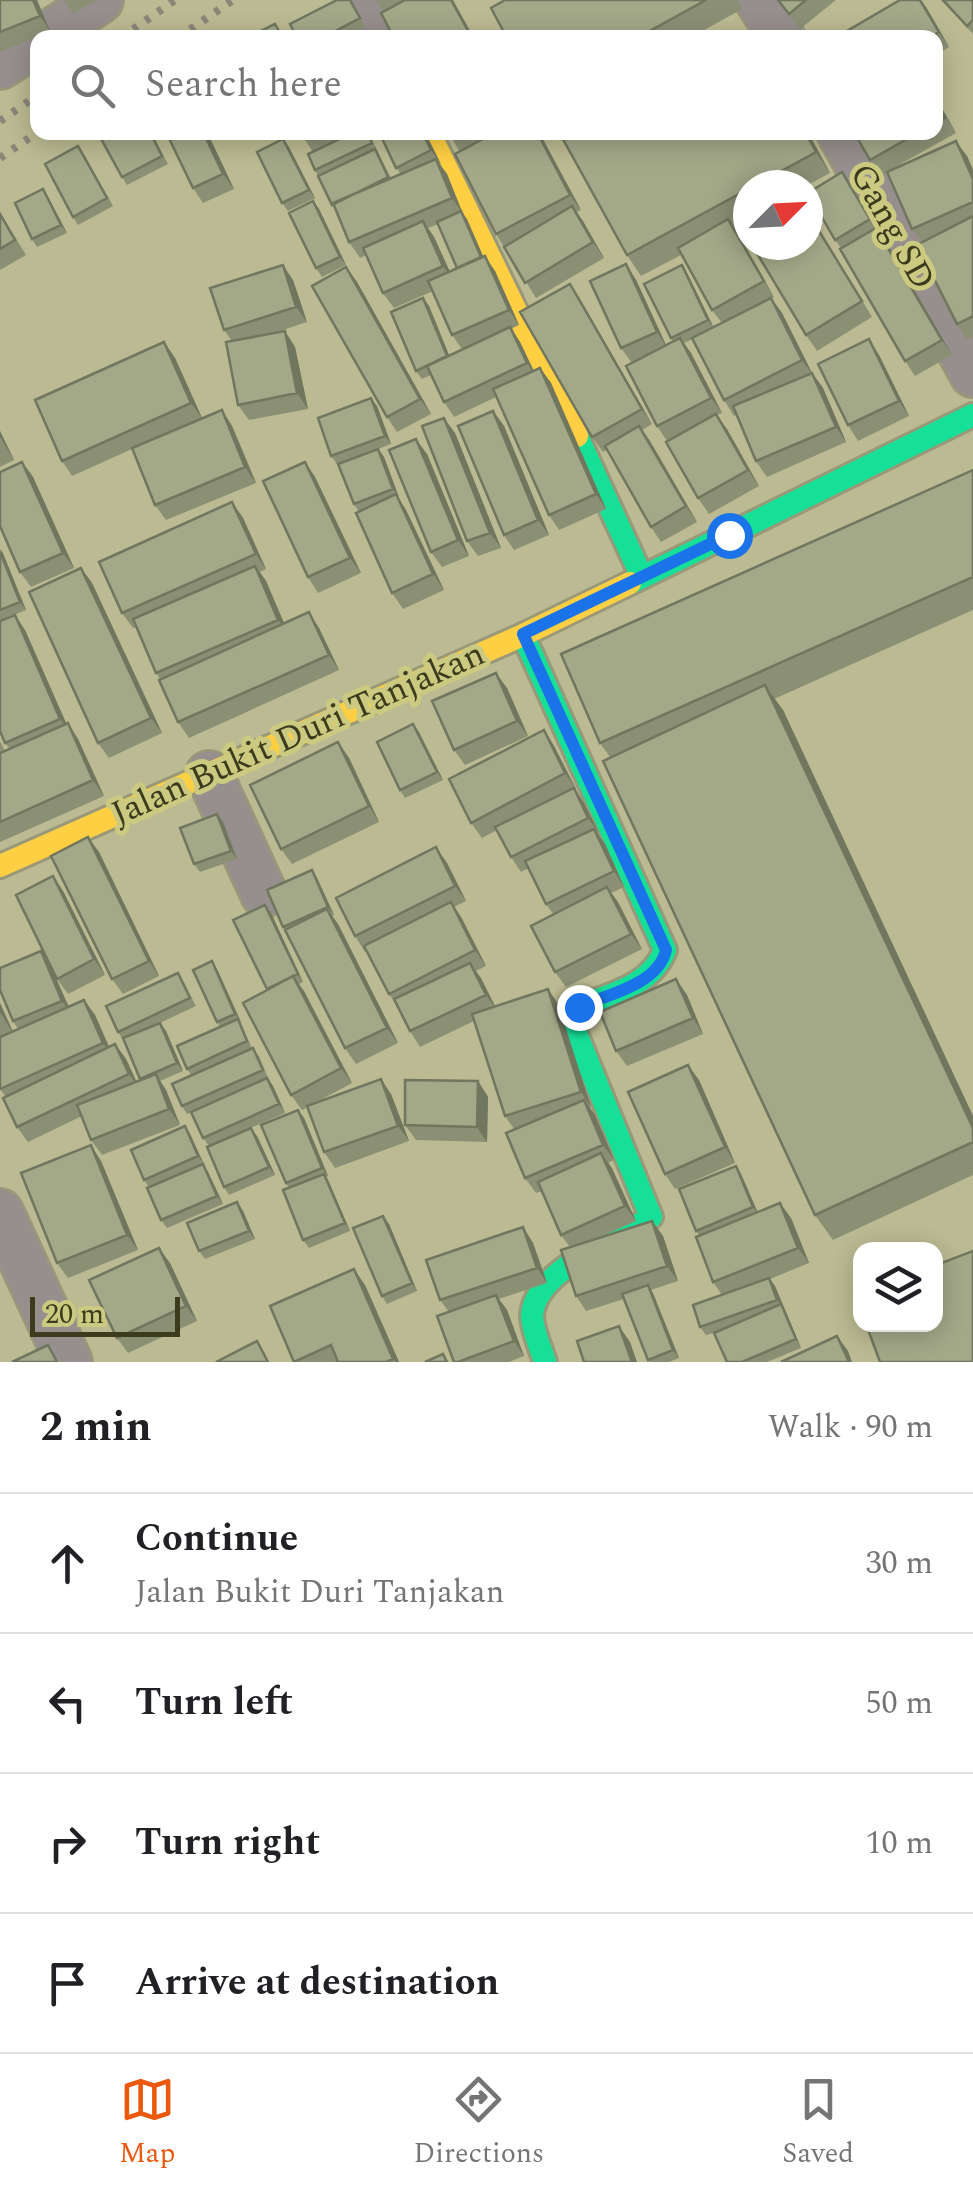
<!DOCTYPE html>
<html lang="en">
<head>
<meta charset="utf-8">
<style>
  :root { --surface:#fff; --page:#f2f2f2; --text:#202124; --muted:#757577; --line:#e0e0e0; --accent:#ea580c }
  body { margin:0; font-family:Spectral,serif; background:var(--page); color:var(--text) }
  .controls { position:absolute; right:30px; bottom:30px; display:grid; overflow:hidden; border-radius:20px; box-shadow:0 5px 25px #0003 }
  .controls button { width:90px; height:90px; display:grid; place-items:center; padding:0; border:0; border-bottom:2px solid var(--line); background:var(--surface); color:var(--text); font:50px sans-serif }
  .compass { position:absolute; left:733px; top:170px; width:90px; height:90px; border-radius:50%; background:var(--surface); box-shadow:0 5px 25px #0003; rotate:66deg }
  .scale { position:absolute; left:30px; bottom:25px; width:150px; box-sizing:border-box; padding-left:10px; border:5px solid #3c3b1d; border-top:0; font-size:28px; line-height:35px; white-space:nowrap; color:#3c3b1d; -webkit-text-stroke:8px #ccca81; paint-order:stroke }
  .stop { position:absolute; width:30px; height:30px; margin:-22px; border:8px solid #1a73e8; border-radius:50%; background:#fff }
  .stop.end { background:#1a73e8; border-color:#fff; box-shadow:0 2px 10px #0008 }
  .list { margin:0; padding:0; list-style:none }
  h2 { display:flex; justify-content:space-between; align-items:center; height:130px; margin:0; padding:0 40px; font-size:42px }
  h2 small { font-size:32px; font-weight:400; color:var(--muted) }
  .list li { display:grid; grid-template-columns:65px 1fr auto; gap:30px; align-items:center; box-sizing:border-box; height:140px; padding:0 40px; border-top:2px solid var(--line) }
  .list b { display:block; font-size:38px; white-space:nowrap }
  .list p { margin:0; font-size:32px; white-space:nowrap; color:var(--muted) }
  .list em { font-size:32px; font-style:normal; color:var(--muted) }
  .icon { flex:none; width:55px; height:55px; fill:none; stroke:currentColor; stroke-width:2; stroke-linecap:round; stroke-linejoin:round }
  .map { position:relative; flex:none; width:973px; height:1362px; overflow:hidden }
  .search { position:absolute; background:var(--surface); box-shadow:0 5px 25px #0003; left:30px; right:30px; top:30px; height:110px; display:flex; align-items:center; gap:25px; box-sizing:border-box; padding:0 35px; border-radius:20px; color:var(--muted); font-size:38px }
  .sheet { height:690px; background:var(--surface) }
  nav { display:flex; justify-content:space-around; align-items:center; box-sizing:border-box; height:140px; border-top:2px solid var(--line); background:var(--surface); font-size:28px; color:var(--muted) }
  nav a { display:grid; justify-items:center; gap:5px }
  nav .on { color:var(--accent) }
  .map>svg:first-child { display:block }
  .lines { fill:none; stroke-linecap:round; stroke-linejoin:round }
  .street-casing { stroke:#999879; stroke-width:50 }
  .fast-casing { stroke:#999879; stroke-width:28 }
  .slow-casing { stroke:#999879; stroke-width:28 }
  .street { stroke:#978f8d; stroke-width:45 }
  .fast { stroke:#16e098; stroke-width:22 }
  .slow { stroke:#ffcf43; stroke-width:22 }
  .rail { stroke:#8b8678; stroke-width:8; stroke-dasharray:5 10; stroke-linecap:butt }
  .wall { fill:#8b9075; fill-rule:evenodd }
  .shaded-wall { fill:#71765f }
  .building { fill:#a2a888; stroke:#71765f; stroke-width:2.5 }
  .route { stroke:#1a73e8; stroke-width:12 }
  .labels { text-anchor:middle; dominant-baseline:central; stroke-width:10; stroke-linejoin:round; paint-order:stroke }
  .street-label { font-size:35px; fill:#3c3b1d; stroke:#ccca81 }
</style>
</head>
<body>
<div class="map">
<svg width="973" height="1362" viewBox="0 0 973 1362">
  <rect width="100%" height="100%" fill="#bbba92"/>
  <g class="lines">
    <!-- street casing -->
    <g class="street-casing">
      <path id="street" d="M361,0L380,38
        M758,0L782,38
        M43,38L100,0
        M0,66L38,41
        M840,132L973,374
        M209,774L264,894
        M0,1212L69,1362"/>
    </g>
    <!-- fast casing -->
    <g class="fast-casing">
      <path id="fast" d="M577,436L641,575
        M630,583L973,415
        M523,635L665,950C651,986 612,994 579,1007L573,1026L651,1217C621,1239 534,1269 532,1316C532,1329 541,1349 545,1362"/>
    </g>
    <!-- slow casing -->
    <g class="slow-casing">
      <path id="slow" d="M429,132L577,436
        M0,866L523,635L630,583"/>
    </g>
    <!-- street -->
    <use href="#street" class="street"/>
    <!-- fast -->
    <use href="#fast" class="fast"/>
    <!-- slow -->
    <use href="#slow" class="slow"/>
    <!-- rail -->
    <path class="rail" d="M121,38L175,0
      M178,38L233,0
      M0,121L38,95
      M0,158L38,132"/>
  </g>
  <!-- wall -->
  <path class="wall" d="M0,0H37L50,31L0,52Z
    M64,0H97L73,13Z
    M351,0L365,27L344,38H297Z
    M376,0H453L384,11Z
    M505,0H737L742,9L690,38H507Z
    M777,0H836L800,29Z
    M941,0H973V34Z
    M926,7L949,47L936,55V38H835Z
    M936,98L956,133L888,171L967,156L973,170V336L967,339L957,324L922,242L912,229L887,172L881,175L854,132H936Z
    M105,132H151L168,164L127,185L122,177Z
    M166,132H207L234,189L203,203L193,188Z
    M300,132H336L340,139L354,132H368L391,178L401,174L396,168L425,132L441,166L447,174L463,214L483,257L495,271L519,325L511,329L520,342L534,371L540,368L551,383L606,509L559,530L549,515L496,397L454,417L444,402L431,375L422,379L416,371L423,298L429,306L449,355L462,349L452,335L433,291L394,308L383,293L366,255L360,258L349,242L334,208L315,170L313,152ZM438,224L457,268L450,272L434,237L428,228Z
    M448,132H539L581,210L577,212L604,258L536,298L496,234L460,152Z
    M662,132H808L830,173L808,185H748V239L738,223L733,226L774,297L771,298L782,313L812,373L823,388L846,442L767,477L756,461L736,415L734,416L724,400L693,339L684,343L691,353L722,413L717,415L759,486L709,514L698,498L667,441L657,426L632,363L621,348L626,264L636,280L666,345L673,342L671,338L687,273L713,327L722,323L712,310L681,255L641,276L627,255Z
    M283,139L315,198L288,211L282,203Z
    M84,154L113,206L78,225L73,217Z
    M847,180L875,227L841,248L835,240Z
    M43,189L67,233L37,247L32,239Z
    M313,201L319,209L346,265L322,277L316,268Z
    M808,211L872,317L817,351L806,335Z
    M0,212L26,255L0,270Z
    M887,243L952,355L915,376L905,361Z
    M346,267L357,282L431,414L397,432L387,417Z
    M293,280L307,322L271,334L295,347L308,409L249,420L238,405L232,341L224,330Z
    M580,299L652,424L642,430L697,522L661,542L651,527L607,450L603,452L592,437Z
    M164,342L175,358L202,418L222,410L232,426L256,483L166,520L155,505L132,449L72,476L62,461Z
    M879,355L909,416L858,441L848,425Z
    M377,406L391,444L378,449L384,457L398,498L406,510L444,590L403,609L392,593L359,512L354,504L353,458L337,464L331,456Z
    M493,411L504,426L549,535L514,550L504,535Z
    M0,431L14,460L0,467Z
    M455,433L501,548L478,556L467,541Z
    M427,454L469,556L442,567L431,552Z
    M22,462L33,477L74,568L31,587L20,572Z
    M305,462L315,477L361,573L318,593L308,577Z
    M973,470V610L774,699L783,710L973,1116V1175L833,1240L815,1215L610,757L600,743Z
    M232,502L243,518L266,569L260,572L266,581L284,623L319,628L339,670L189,738L178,722L137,627L133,628L122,613Z
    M0,549L26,610L0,621Z
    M81,568L92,583L162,733L109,758L98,743Z
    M25,630L66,724L78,739L104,796L0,842V741L5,751L10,749L5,743Z
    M507,688L528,736L465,765L454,750Z
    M413,724L443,780L405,798L400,790Z
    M544,730L554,746L576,789H575L584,803L599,833L597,834L605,844L624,887L611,893L642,949L566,987L555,972L554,915L546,904L529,868L521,872L511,857L497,830L482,838L471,823Z
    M338,742L349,758L379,822L292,864L281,849Z
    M217,814L223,822L237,859L200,872L194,864Z
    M99,852L159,976L123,994L112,979Z
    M447,863L466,901L454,907L461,917L486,966L476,971L495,1006L548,989L558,1004L591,1107L590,1108L595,1115L614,1160L608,1163L636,1221L596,1239L652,1221L663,1236L678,1281L651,1290L679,1358L669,1362H650L624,1299L586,1311L576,1296L570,1247L561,1235L542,1191L536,1193L525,1178L514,1129L505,1116L474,1021L420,1047L410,1031L397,1005L389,994L367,951L365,952L355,936Z
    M312,870L317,878L334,915L332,916L338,924L398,1043L356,1064L345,1048L283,927Z
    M53,876L63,891L105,975L68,994L57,979Z
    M265,905L271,913L303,982L299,984L352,1083L315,1103L391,1094L409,1141L335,1168L324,1152L308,1107L302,1110L291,1095L267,990Z
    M41,951L51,967L68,1007L84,1000L95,1015L109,1047L115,1044L126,1059L136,1082L141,1080L123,1040L118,1032L183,981L196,1006L160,1023L166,1031L183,1071L160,1081L166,1090L180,1125L102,1155L91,1140L82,1116L28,1142L17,1127L6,1097L0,1089V1003L13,1031L18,1029L13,1021Z
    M217,969L240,1022L252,1048L259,1056L268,1078L273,1086L285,1113L209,1146L203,1138L192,1112L187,1114L182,1106L191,1075L187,1069L220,1027L217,1022Z
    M676,979L687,995L703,1034L627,1066L616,1051Z
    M699,1080L735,1163L675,1189L665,1174Z
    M478,1081L488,1097L487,1142L416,1140L405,1125Z
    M304,1118L328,1176L326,1177L350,1231L309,1248L303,1240L289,1188L286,1183Z
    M185,1126L190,1134L203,1164L208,1172L223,1204L167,1228L161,1220L149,1187L144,1180Z
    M257,1136L275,1175L229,1195L224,1187Z
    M101,1161L138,1250L68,1278L57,1263Z
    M741,1174L757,1212L791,1218L809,1263L770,1279L775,1286L801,1348L767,1362H727L720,1331L706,1335L700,1327L722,1295L713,1282L699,1235L696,1231Z
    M237,1202L243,1211L255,1239L205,1259L199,1251Z
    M389,1224L417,1291L387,1304L382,1296Z
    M523,1227L533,1243L547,1283L499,1299L507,1310L524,1356L509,1362H454L449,1312L440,1300Z
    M170,1263L197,1321L128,1353L117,1338Z
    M365,1285L399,1362H295Z"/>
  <!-- shaded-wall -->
  <path class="shaded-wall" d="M33,0H37L50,31L40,16Z
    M451,0H453L474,38H472Z
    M920,0L926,7L949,47L939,32Z
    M936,98L956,133L936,101Z
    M203,132H207L234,189L223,174Z
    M422,132H425L442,166L431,150Z
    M537,132H539L581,210L570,195Z
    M805,132H808L830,173L816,152Z
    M283,139L289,147L315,198L309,190Z
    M956,141L967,156L973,170V179Z
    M436,159L447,174L463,214L452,198Z
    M43,189L48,197L67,233L61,225Z
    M313,201L319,209L346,265L340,257Z
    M572,206L583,221L604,258L593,242Z
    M461,211L467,219L487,265L481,257Z
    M728,219L738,234L774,297L764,281Z
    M423,221L434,237L454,281L443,266Z
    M876,228L887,243L952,355L942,340Z
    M485,256L495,271L519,325L509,310Z
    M626,264L636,280L667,347L657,332Z
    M283,265L293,280L307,322L296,307Z
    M682,265L687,273L714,328L708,320Z
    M346,267L357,282L431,414L420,399Z
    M570,284L580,299L652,424L642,409Z
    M423,298L429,306L453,365L447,357Z
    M771,298L782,313L813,375L802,360Z
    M510,327L520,342L537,378L527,363Z
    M285,331L295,347L308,409L297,393Z
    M680,338L691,353L722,413L711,398Z
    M869,339L879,355L909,416L899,401Z
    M164,342L175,358L202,418L191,403Z
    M540,368L551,383L606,509L596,494Z
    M812,373L823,388L846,442L836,427Z
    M371,398L377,406L391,444L385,436Z
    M222,410L232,426L256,483L245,467Z
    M493,411L504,426L549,535L538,520Z
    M716,414L727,429L759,486L748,470Z
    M444,418L455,433L501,548L490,533Z
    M639,426L650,441L697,522L686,506Z
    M0,431L14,460L0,437Z
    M416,439L427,454L469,556L458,540Z
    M378,449L384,457L399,497L393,489Z
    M22,462L33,477L74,568L63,553Z
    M305,462L315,477L361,573L350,558Z
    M396,494L406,510L444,590L433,574Z
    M232,502L243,518L266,569L256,554Z
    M0,549L3,553L26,610L20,602Z
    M255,566L266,581L289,635L278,620Z
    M81,568L92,583L162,733L151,718Z
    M309,612L319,628L339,670L329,655Z
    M15,615L25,630L71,734L60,719Z
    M496,673L507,688L528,736L517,721Z
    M765,685L783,710L973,1116V1128Z
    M68,723L78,739L104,796L93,780Z
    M413,724L419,732L443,780L437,772Z
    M544,730L554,746L576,789L565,773Z
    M338,742L349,758L379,822L369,806Z
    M574,788L584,803L599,833L588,818Z
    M217,814L223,822L237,859L231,851Z
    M594,829L605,844L624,887L614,871Z
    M88,837L99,852L159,976L149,961Z
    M436,847L447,863L466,901L455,886Z
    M312,870L317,878L334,915L328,907Z
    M53,876L63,891L105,975L94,959Z
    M607,887L618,902L642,949L631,934Z
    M451,902L461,917L486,966L475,950Z
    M265,905L271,913L303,982L298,974Z
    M327,909L338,924L398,1043L387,1028Z
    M41,951L51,967L73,1016L62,1001Z
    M212,961L217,969L241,1022L235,1014Z
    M470,963L481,978L497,1010L486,995Z
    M293,976L304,991L352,1083L341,1068Z
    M676,979L687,995L703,1034L693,1018Z
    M548,989L558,1004L591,1107L581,1092Z
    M84,1000L95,1015L114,1058L103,1043Z
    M0,1003L14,1035L0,1012Z
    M160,1023L166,1031L183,1071L177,1063Z
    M115,1044L126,1059L140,1089L129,1074Z
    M688,1065L699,1080L735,1163L725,1147Z
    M156,1074L166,1090L180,1125L169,1109Z
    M267,1078L273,1086L285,1113L279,1104Z
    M381,1079L391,1094L409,1141L398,1126Z
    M478,1081L488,1097L487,1142L477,1127Z
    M584,1100L595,1115L614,1160L603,1145Z
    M298,1110L304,1118L328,1176L322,1168Z
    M185,1126L190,1134L204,1164L198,1156Z
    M251,1128L257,1136L275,1175L269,1167Z
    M91,1145L101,1161L138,1250L127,1235Z
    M601,1153L612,1168L636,1221L625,1206Z
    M203,1164L208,1172L223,1204L217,1196Z
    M736,1166L741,1174L759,1215L753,1207Z
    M324,1174L329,1182L350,1231L345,1223Z
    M237,1202L243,1211L255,1239L249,1231Z
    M780,1203L791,1218L809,1263L798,1248Z
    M383,1216L389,1224L417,1291L412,1283Z
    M652,1221L663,1236L678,1281L667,1266Z
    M523,1227L533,1243L547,1283L537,1268Z
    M159,1248L170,1263L197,1321L186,1306Z
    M354,1269L365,1285L399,1362H396L393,1359Z
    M769,1278L775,1286L801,1348L796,1339L782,1307L777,1300Z
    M648,1285L653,1293L679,1358L673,1350Z
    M496,1295L507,1310L524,1356L514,1341Z
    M619,1326L630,1342L637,1362H632Z
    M837,1336L848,1351L852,1362H849Z"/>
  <!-- building -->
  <path class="building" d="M0,0H33L40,16L0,32Z
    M337,0H350L360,18L322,38H297L290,24Z
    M405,0H451L472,38H394L381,13Z
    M505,0H706L637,38H507L491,8Z
    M778,0H806L789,14Z
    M900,0H920L939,32L929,38H835Z
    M943,0H973V20L967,26Z
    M275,24L283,38H249V37Z
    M364,31L368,38H352Z
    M936,101L945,118L936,123Z
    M105,132H150L162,156L122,177L99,135Z
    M166,132H203L223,174L193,188Z
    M300,132H313L303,138Z
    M354,132H367L372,143L315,170L308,154Z
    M379,132H422L431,150L396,168Z
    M448,132H463L450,138Z
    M496,132H537L570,195L496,234L455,154Z
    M559,132H657L659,135L662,132H805L816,152L756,185H748V189L627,255Z
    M854,132H919L870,160Z
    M283,139L309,190L282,203L257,152Z
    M956,141L973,179V202L912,229L887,172Z
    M78,146L107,198L73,217L45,164Z
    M375,149L388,177L332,205L318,176Z
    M436,159L452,198L349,242L333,203Z
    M842,172L870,219L835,240L808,193Z
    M43,189L61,225L32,239L15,203Z
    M313,201L340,257L316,268L289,213Z
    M572,206L593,242L525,283L504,247Z
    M461,211L481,257L457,268L437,222Z
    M748,211V239L736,219Z
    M808,213L862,301L806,335L752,245H808Z
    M0,214L15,240L0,249Z
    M973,216V316L957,324L917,245Z
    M728,219L764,281L712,310L678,248Z
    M423,221L443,266L383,293L363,248Z
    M876,228L942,340L905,361L840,249Z
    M485,256L509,310L452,335L428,281Z
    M626,264L657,332L621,348L590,281Z
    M283,265L296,307L224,330L210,288Z
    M682,265L708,320L671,338L644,284Z
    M346,267L420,399L387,417L312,286Z
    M570,284L642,409L592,437L520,312Z
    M423,298L447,356L416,371L391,312Z
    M771,298L802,360L724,400L692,338Z
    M510,327L527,363L444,402L427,366Z
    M285,331L297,393L238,405L226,342Z
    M680,338L711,398L657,426L626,366Z
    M869,339L899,401L848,425L818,364Z
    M164,342L191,403L62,461L35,400Z
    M540,368L596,494L549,515L493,389Z
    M812,373L836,427L756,461L733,406Z
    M371,398L385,436L331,456L318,418Z
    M222,410L245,467L155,505L132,448Z
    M493,411L538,520L504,535L458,426Z
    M716,414L748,470L698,498L666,442Z
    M444,418L490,533L467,541L422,426Z
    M639,426L686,506L651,527L605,446Z
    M416,439L458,540L431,552L389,450Z
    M378,449L393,489L354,504L338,464Z
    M22,462L63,553L20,572L0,526V472Z
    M305,462L350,558L308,577L263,481Z
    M973,470V577L600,743L561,654Z
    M396,494L433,574L392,593L356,513Z
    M232,502L256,554L122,613L99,562Z
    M0,552L20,602L0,610Z
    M255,566L278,620L156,673L133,619Z
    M81,568L151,718L98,743L29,592Z
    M309,612L329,655L178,722L159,680Z
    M15,615L60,719L5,743L0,731V621Z
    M496,673L517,721L454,750L432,701Z
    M765,685L973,1128V1142L815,1215L603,761Z
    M68,723L93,780L0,822V753Z
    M413,724L437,772L400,790L377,742Z
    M544,730L565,773L471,823L449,779Z
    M338,742L369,806L281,849L250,785Z
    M574,788L588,818L511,857L495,827Z
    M217,814L231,851L194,864L180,828Z
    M594,829L614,871L546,904L525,861Z
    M88,837L149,961L112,979L51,856Z
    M436,847L455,886L355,936L336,898Z
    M312,870L328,907L283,927L267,890Z
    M53,876L94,959L57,979L16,895Z
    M607,887L631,934L555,972L531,926Z
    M451,902L475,950L389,994L364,946Z
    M265,905L298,974L267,989L233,920Z
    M327,909L387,1028L345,1048L285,930Z
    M41,951L62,1001L13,1021L0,990V968Z
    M212,961L235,1014L217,1022L193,970Z
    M470,963L486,995L410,1031L394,999Z
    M178,973L190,998L118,1032L106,1006Z
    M293,976L341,1068L291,1095L243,1003Z
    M676,979L693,1018L616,1051L600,1012Z
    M548,989L581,1092L505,1116L472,1014Z
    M84,1000L103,1043L0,1089V1037Z
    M238,1019L247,1041L187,1069L177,1046Z
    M160,1023L177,1063L140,1079L123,1038Z
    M115,1044L129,1074L17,1127L3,1098Z
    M253,1048L263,1070L182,1106L172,1084Z
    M688,1065L725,1147L665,1174L628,1092Z
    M156,1074L169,1109L91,1140L77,1105Z
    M267,1078L279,1104L203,1138L191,1112Z
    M381,1079L398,1126L324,1152L307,1106Z
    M405,1080L478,1081L477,1127L405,1125Z
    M584,1100L603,1145L525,1178L506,1133Z
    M298,1110L322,1168L286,1183L261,1125Z
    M185,1126L198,1156L144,1180L131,1150Z
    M251,1128L269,1167L224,1187L207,1147Z
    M91,1145L127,1235L57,1263L21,1173Z
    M601,1153L625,1206L561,1235L538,1182Z
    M203,1164L217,1196L161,1220L147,1188Z
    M736,1166L753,1207L696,1231L679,1189Z
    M324,1174L345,1223L303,1240L283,1190Z
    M237,1202L249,1231L199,1251L187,1223Z
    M780,1203L798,1248L713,1282L696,1237Z
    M383,1216L412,1283L382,1296L353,1228Z
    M652,1221L667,1266L576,1296L561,1250Z
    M523,1227L537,1268L440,1300L426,1260Z
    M159,1248L186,1306L117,1338L89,1280Z
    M973,1251V1362H880L866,1324H936V1265Z
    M354,1269L393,1359L386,1362H338L331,1345L294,1362L270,1306Z
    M769,1278L777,1300L700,1327L693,1305Z
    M648,1285L673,1350L648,1360L622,1294Z
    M860,1293V1309L855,1295Z
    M496,1295L514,1341L458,1362H454L437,1316Z
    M781,1304L796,1339L742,1362H727L714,1333Z
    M619,1326L632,1362H584L577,1341Z
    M837,1336L849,1362H781Z
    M257,1341L268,1362H216Z
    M48,1345L57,1362H12Z
    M443,1354L447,1362H425Z"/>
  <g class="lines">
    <!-- route -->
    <path class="route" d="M579,1007C608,994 658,985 666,950L523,634L729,535"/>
  </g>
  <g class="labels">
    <!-- street labels -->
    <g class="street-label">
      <text transform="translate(892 227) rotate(61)">Gang SD</text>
      <text transform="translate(298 734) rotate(-24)">Jalan Bukit Duri Tanjakan</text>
    </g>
  </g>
</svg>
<div class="controls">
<button><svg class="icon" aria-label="layers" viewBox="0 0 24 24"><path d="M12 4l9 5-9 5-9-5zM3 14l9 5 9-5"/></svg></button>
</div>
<svg class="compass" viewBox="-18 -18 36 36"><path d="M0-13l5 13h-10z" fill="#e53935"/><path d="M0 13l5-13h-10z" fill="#757577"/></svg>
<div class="scale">20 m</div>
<div class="stop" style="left:729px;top:535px"></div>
<div class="stop end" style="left:579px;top:1007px"></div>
<div class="search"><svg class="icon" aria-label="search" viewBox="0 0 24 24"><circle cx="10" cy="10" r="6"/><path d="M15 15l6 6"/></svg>Search here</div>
</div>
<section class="sheet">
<h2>2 min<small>Walk · 90 m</small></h2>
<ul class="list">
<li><svg class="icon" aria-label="ahead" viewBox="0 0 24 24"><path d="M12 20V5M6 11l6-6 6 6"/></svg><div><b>Continue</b><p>Jalan Bukit Duri Tanjakan</p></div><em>30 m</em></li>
<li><svg class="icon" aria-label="left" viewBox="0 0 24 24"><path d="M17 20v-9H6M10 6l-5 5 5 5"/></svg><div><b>Turn left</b></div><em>50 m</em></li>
<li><svg class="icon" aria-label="right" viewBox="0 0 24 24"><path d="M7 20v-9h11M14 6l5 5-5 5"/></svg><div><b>Turn right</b></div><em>10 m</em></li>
<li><svg class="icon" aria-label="arrive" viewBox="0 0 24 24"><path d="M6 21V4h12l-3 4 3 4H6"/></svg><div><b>Arrive at destination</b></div></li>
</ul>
</section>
<nav>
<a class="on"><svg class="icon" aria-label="map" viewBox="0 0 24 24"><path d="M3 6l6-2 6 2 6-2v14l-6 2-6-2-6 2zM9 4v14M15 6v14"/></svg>Map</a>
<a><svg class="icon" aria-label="directions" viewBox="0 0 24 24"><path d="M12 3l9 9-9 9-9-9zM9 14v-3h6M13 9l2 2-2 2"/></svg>Directions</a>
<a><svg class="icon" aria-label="saved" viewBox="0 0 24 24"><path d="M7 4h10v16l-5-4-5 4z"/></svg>Saved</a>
</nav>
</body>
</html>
